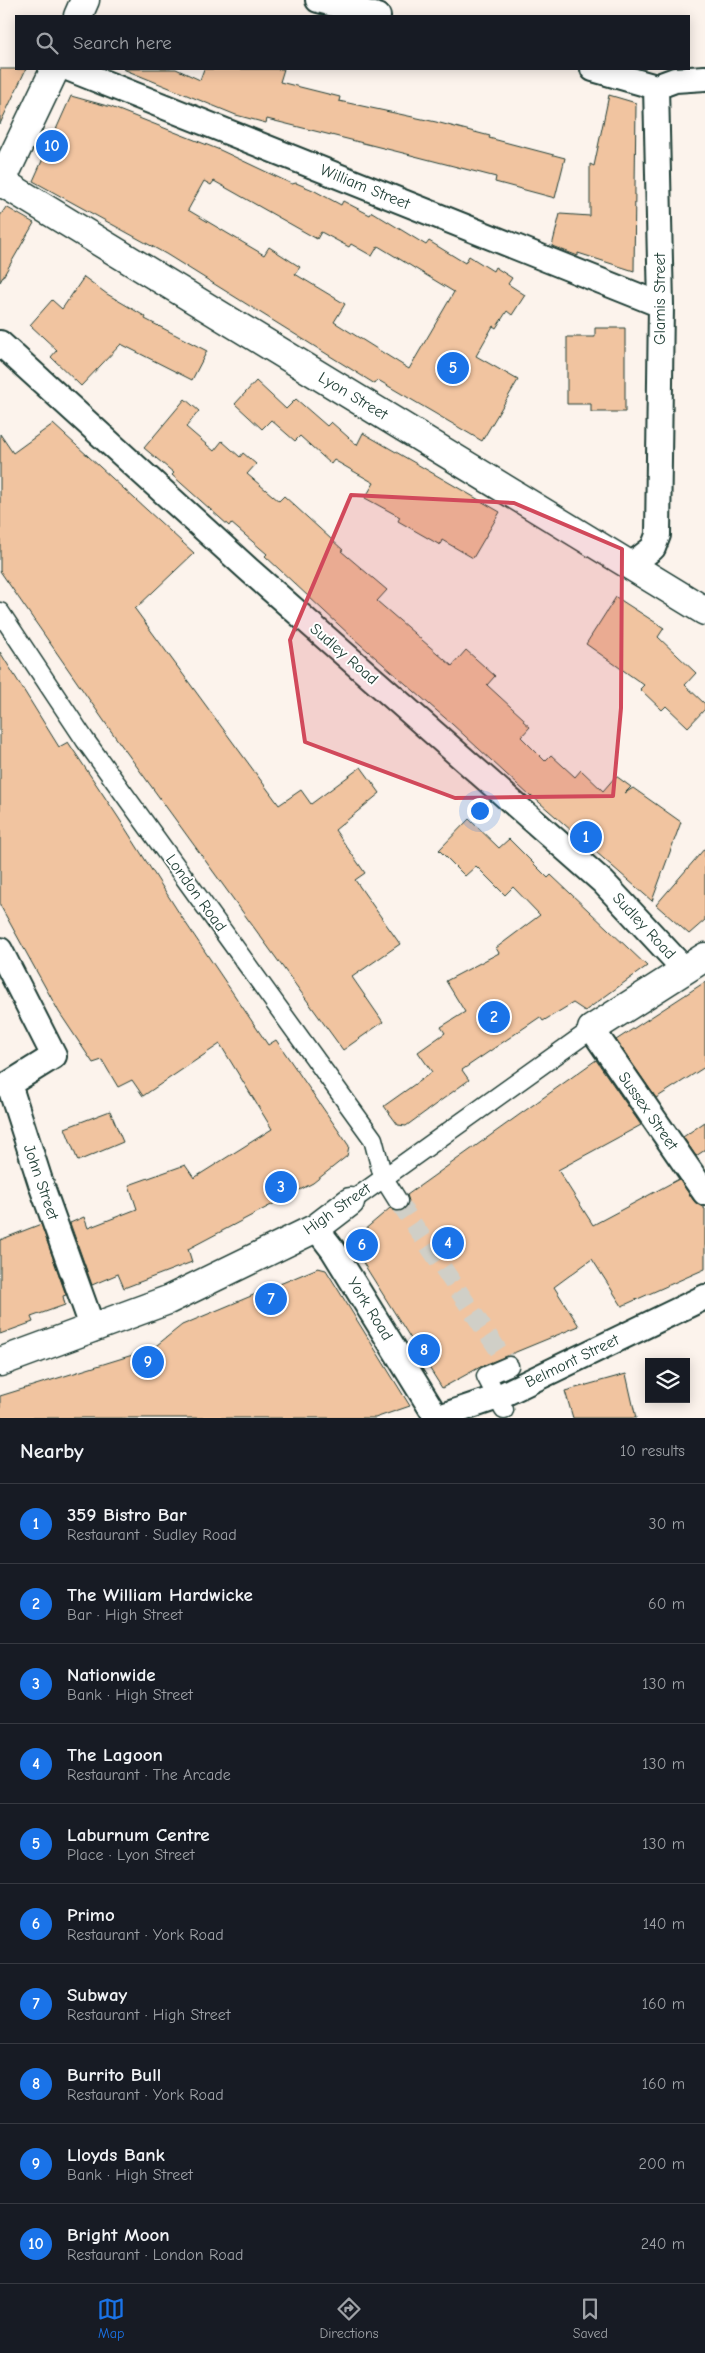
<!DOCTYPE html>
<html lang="en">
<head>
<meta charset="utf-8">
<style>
  :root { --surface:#171b24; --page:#242831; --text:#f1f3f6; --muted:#9ea1a6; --line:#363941; --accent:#1a73e8 }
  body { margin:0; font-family:"Comic Neue",sans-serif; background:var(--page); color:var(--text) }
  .controls { position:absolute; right:15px; bottom:15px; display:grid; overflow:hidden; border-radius:0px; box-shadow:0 2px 12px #0003 }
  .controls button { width:45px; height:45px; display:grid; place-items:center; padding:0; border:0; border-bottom:1px solid var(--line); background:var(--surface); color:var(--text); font:25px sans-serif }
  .you { position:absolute; left:479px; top:810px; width:18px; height:18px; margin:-12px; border:4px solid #fff; border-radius:50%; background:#1a73e8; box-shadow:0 0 0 8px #1a73e833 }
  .badge { display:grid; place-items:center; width:32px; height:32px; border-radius:50%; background:var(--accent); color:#fff; font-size:16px; font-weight:700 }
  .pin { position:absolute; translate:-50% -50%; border:2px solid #fff; box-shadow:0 1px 5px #0006 }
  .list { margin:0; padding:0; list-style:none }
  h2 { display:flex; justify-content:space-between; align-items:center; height:65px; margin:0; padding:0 20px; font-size:21px }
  h2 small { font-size:16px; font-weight:400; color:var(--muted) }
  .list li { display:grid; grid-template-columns:32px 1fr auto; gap:15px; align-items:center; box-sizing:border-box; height:80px; padding:0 20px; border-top:1px solid var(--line) }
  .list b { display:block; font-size:19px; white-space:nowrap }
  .list p { margin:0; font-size:16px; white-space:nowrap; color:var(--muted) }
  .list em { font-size:16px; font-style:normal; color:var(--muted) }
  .icon { flex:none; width:28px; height:28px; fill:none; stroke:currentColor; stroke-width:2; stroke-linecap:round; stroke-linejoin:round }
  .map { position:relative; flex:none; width:705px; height:1418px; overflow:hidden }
  .search { position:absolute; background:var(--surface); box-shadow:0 2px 12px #0003; left:15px; right:15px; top:15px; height:55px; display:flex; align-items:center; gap:12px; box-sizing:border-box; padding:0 18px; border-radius:0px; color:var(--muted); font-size:19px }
  .sheet { height:865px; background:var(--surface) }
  nav { display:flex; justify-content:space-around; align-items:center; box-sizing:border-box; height:70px; border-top:1px solid var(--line); background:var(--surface); font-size:14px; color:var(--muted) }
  nav a { display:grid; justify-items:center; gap:2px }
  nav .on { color:var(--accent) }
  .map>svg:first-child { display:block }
  .building { fill:#f1c4a0; stroke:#1f3d34; fill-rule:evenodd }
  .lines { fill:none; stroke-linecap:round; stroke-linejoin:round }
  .pedestrian-tunnel { stroke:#d0cfc7; stroke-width:18; stroke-dasharray:18 9; stroke-linecap:butt }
  .pedestrian-casing { stroke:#1f3d34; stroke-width:21 }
  .minor-casing { stroke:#1f3d34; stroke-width:28 }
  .tertiary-casing { stroke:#1f3d34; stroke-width:31 }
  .pedestrian { stroke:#fff; stroke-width:18 }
  .minor { stroke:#fff; stroke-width:24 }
  .tertiary { stroke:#fff; stroke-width:28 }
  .marked { fill:#d1495b; fill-opacity:0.2; stroke:#d1495b; stroke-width:4; stroke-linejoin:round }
  .labels { text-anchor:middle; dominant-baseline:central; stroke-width:4; stroke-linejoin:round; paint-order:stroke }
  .street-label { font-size:16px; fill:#1f3d34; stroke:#fff }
</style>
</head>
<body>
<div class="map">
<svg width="705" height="1418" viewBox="0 0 705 1418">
  <rect width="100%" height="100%" fill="#fcf3ec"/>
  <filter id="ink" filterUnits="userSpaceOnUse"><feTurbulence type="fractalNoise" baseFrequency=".02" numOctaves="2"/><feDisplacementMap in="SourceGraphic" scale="10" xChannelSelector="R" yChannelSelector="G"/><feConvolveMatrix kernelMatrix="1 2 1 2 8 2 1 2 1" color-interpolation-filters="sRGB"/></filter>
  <g filter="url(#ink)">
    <!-- building -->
    <path class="building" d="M0,69H26L0,124Z
      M123,69H176L200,80L204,69H284L280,82L340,97L339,101L436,122L490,136L489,138L565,158L555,198L495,182L496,177L403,153L267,119L266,123L236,115Z
      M609,95L636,103L634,271L578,253V256L552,246L560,214L590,216V164L594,166Z
      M71,96L111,107L220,150L292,184L296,183L313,190L341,205L343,201L370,215L372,212L426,245L429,241L465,263L469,256L493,271L495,267L512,278L508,284L525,295L512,315L507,311L496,328L493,326L476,356L518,380L482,441L378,380L375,384L166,254L33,181ZM204,181L211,185L214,181L317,239L321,232L349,247L351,244L372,256L378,246L454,292L409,369L334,322L345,304L295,274L300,267L269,247L264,255L188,210Z
      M6,207L34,223L0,282V216Z
      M84,277L107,294L146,317L145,319L207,351L192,380L121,344L81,386L51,357L57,350L30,325L52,300L62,309Z
      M595,328H625V412H591V404H567V337H595Z
      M256,381L286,409L296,399L327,426L331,422L357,445L363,433L500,512L473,558L442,540L440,545L398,521L400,517L365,498L374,483L334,460L331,464L300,436L295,441L271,420L262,429L235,404Z
      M185,399L199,411L186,427L214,451L222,441L240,457L243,453L256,464L247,474L279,501L284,496L343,550L341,551L387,590L377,601L452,666L466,650L495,676L487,685L524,719L523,721L530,727L521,737L545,761L551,755L575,777L581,770L603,791L616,776L631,787L625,793L633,788L681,822L652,901L532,796L531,797L452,724L353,638L265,556L267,554L231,523L229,526L172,475L174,473L144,448Z
      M53,424L194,553L135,609L279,805L301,790L311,804L361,767L380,793L335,830L365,873L355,880L400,944L352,977L383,1022L343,1050L111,731L0,571V434L13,453Z
      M616,597L664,628L658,637L696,673L685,685L705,704V709L688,727L666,706L662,710L640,689L644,685L586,644Z
      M0,652L59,747L68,742L118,817L181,916L268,1045L276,1040L349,1146L347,1156L313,1183L188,1249L192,1262L124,1288L118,1274L92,1285L70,1223L84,1217L88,1228L137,1209L129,1185L185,1165L194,1178L272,1129L220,1044L143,1096L132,1080L118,1087L102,1060L93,1063L59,1012L0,905Z
      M469,819L499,848L509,839L548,878L551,875L647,966L585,1011L573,1003L543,1021L540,1017L462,1070L469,1080L406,1126L398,1125L384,1106L432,1072L418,1052L445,1033L441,1027L465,1012L446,981L499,953L496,948L540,915L513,887L505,895L476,866L465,876L439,850Z
      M705,848V920L689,934L656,905Z
      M705,982V1067L656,1098L616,1040Z
      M596,1060L641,1125L558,1170L593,1225L679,1179L694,1201L705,1209V1269L622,1306L592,1259L554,1287L579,1326L482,1366L442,1388L350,1242L390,1208L398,1212L404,1210L409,1201L407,1195Z
      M110,1111L123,1142L78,1161L65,1128Z
      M705,1122V1150L696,1156L683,1137Z
      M41,1224L66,1295L63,1296L65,1305L31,1317L33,1322L0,1334V1240Z
      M318,1268L326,1270L410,1406L375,1418H0V1396L152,1349L182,1325Z
      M626,1374L636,1418H573L565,1391Z"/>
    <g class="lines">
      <!-- pedestrian-tunnel -->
      <path class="pedestrian-tunnel" d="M398,1201L509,1366"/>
      <!-- pedestrian casing -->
      <g class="pedestrian-casing">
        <path id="pedestrian" d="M0,612L85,740L373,1139L383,1177L398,1201
          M350,1202L592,1029
          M504,1410L486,1376L509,1366"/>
      </g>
      <!-- minor casing -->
      <g class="minor-casing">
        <path id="minor" d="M318,0L378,16
          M70,69L661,305
          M593,69L656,87L661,305L658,535L653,548L631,565
          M656,87L675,80L705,78
          M0,343L248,569L603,882L684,969
          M0,950L54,1056L9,1084L42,1187L93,1329
          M592,1029L705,1193
          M316,1228L333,1250L437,1418
          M436,1418L498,1397L705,1297"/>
      </g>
      <!-- tertiary casing -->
      <g class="tertiary-casing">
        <path id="tertiary" d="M78,16L85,0
          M0,181L705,611
          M0,184L55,69
          M592,1029L705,957
          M0,1362L168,1300L316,1228L350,1202"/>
      </g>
      <!-- pedestrian -->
      <use href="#pedestrian" class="pedestrian"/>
      <!-- minor -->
      <use href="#minor" class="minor"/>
      <!-- tertiary -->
      <use href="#tertiary" class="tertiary"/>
    </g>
  </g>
  <!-- marked area -->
  <path class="marked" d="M351,495L514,503L622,549L621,708L613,796L455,798L305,742L290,640Z"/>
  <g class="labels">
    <!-- street labels -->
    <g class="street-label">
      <text transform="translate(365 187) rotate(22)">William Street</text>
      <text transform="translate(660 299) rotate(-90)">Glamis Street</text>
      <text transform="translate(353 396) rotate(31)">Lyon Street</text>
      <text transform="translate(344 654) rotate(41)">Sudley Road</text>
      <text transform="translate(196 893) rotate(54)">London Road</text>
      <text transform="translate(644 926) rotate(47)">Sudley Road</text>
      <text transform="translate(648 1111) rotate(55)">Sussex Street</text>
      <text transform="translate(41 1182) rotate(71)">John Street</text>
      <text transform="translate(337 1209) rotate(-35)">High Street</text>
      <text transform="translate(370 1309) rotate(58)">York Road</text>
      <text transform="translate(572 1361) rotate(-26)">Belmont Street</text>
    </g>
  </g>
</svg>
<div class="controls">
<button><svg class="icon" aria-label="layers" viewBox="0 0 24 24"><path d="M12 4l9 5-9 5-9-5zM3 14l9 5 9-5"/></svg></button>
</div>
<div class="you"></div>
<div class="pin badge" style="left:586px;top:837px">1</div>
<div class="pin badge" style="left:494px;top:1017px">2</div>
<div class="pin badge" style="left:281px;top:1187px">3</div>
<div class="pin badge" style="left:448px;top:1243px">4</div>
<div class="pin badge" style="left:453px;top:368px">5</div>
<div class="pin badge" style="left:362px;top:1245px">6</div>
<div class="pin badge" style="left:271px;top:1299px">7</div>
<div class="pin badge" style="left:424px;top:1350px">8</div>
<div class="pin badge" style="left:148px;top:1362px">9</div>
<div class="pin badge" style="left:52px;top:146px">10</div>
<div class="search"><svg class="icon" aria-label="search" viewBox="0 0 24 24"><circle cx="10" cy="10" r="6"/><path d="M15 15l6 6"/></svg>Search here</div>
</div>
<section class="sheet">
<h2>Nearby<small>10 results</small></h2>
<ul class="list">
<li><span class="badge">1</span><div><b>359 Bistro Bar</b><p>Restaurant · Sudley Road</p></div><em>30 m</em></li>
<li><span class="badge">2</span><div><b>The William Hardwicke</b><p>Bar · High Street</p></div><em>60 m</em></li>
<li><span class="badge">3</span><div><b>Nationwide</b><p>Bank · High Street</p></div><em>130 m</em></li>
<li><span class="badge">4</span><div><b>The Lagoon</b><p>Restaurant · The Arcade</p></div><em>130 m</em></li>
<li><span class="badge">5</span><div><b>Laburnum Centre</b><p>Place · Lyon Street</p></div><em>130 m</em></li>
<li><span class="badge">6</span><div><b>Primo</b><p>Restaurant · York Road</p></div><em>140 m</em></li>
<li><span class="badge">7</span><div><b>Subway</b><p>Restaurant · High Street</p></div><em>160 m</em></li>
<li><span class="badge">8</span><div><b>Burrito Bull</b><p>Restaurant · York Road</p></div><em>160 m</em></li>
<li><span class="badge">9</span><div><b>Lloyds Bank</b><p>Bank · High Street</p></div><em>200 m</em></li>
<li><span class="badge">10</span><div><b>Bright Moon</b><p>Restaurant · London Road</p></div><em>240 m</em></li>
</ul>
</section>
<nav>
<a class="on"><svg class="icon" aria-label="map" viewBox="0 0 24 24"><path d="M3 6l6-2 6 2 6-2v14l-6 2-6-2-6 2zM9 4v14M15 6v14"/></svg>Map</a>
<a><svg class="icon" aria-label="directions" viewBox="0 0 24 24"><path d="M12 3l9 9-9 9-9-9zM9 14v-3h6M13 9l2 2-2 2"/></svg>Directions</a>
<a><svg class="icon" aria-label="saved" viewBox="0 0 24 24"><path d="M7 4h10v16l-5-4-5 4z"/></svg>Saved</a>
</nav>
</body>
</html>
